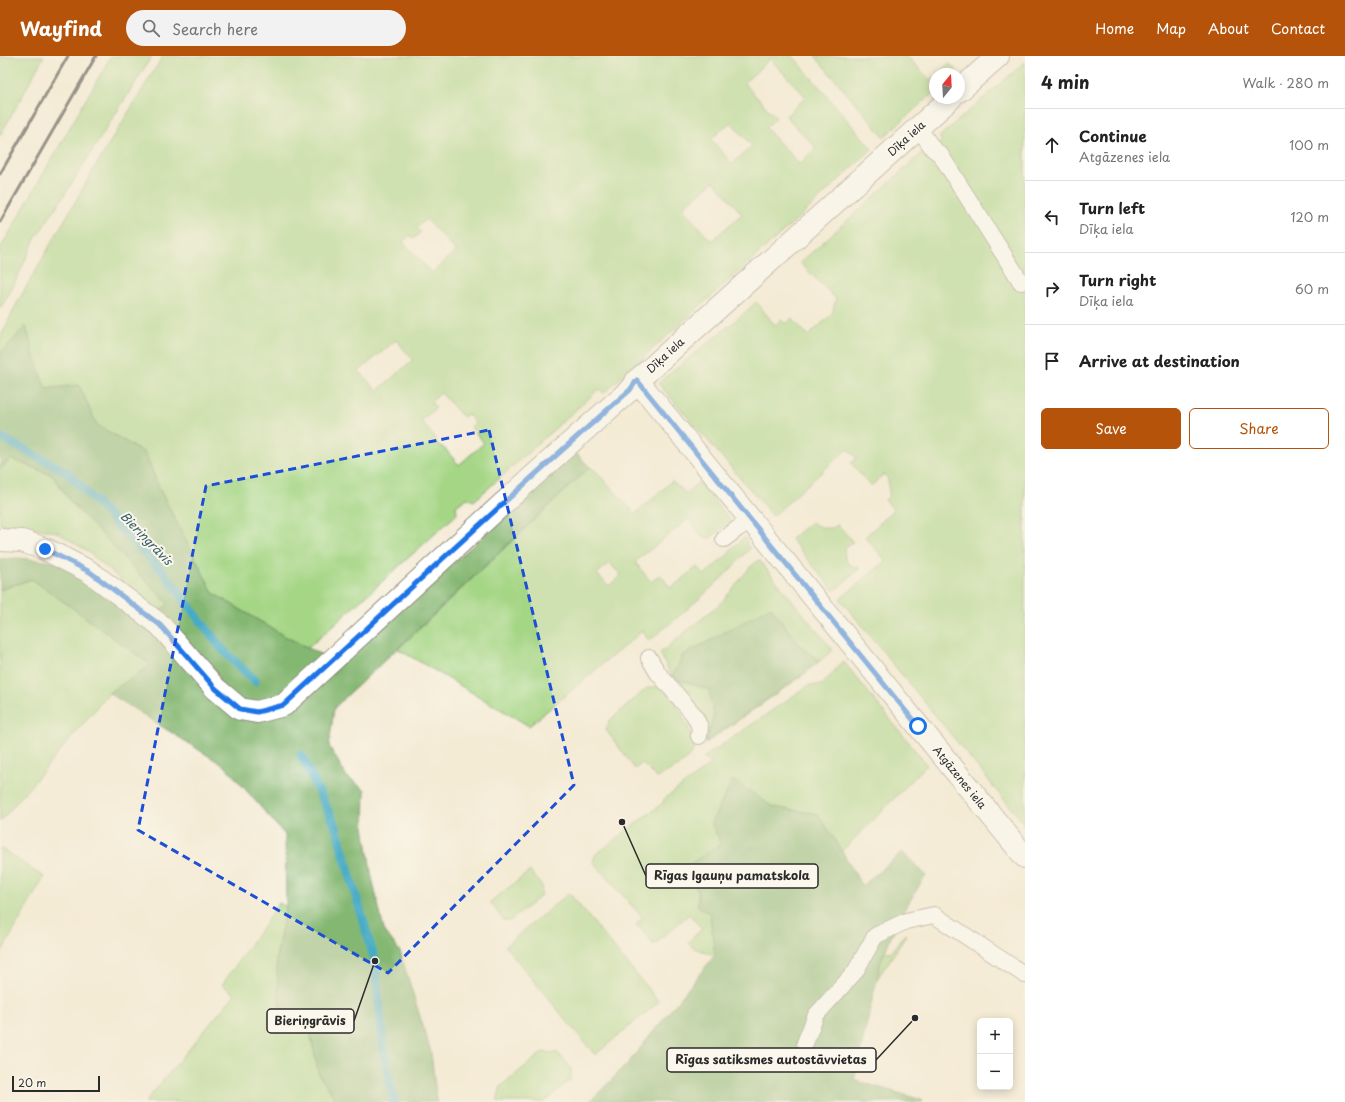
<!DOCTYPE html>
<html lang="en">
<head>
<meta charset="utf-8">
<style>
  :root { --surface:#fff; --page:#f2f2f2; --text:#222; --muted:#767676; --line:#e0e0e0; --accent:#b45309 }
  body { margin:0; font-family:"Playpen Sans",sans-serif; background:var(--page); color:var(--text) }
  .controls { position:absolute; right:12px; bottom:12px; display:grid; overflow:hidden; border-radius:6px; box-shadow:0 2px 10px #0003 }
  .controls button { width:36px; height:36px; display:grid; place-items:center; padding:0; border:0; border-bottom:1px solid var(--line); background:var(--surface); color:var(--text); font:20px sans-serif }
  .compass { position:absolute; left:929px; top:12px; width:36px; height:36px; border-radius:50%; background:var(--surface); box-shadow:0 2px 10px #0003; rotate:18deg }
  .scale { position:absolute; left:12px; bottom:10px; width:88px; box-sizing:border-box; padding-left:4px; border:2px solid #2b2b2b; border-top:0; font-size:11px; line-height:14px; white-space:nowrap; color:#2b2b2b; -webkit-text-stroke:3px #fbf7ec; paint-order:stroke }
  .stop { position:absolute; width:12px; height:12px; margin:-9px; border:3px solid #1a73e8; border-radius:50%; background:#fff }
  .stop.end { background:#1a73e8; border-color:#fff; box-shadow:0 1px 4px #0008 }
  .list { margin:0; padding:0; list-style:none }
  h2 { display:flex; justify-content:space-between; align-items:center; height:52px; margin:0; padding:0 16px; font-size:17px }
  h2 small { font-size:13px; font-weight:400; color:var(--muted) }
  .list li { display:grid; grid-template-columns:26px 1fr auto; gap:12px; align-items:center; box-sizing:border-box; height:72px; padding:0 16px; border-top:1px solid var(--line) }
  .list b { display:block; font-size:15px; white-space:nowrap }
  .list p { margin:0; font-size:13px; white-space:nowrap; color:var(--muted) }
  .list em { font-size:13px; font-style:normal; color:var(--muted) }
  .actions { display:flex; gap:8px; padding:12px 16px }
  .actions a { flex:1; padding:9px 0; border:1px solid var(--accent); border-radius:6px; text-align:center; font-size:14px; color:var(--accent) }
  .actions .main { background:var(--accent); color:#fff }
  .icon { flex:none; width:22px; height:22px; fill:none; stroke:currentColor; stroke-width:2; stroke-linecap:round; stroke-linejoin:round }
  .map { position:relative; flex:none; width:1025px; height:1046px; overflow:hidden }
  header { display:flex; align-items:center; gap:24px; box-sizing:border-box; height:56px; padding:0 20px; background:var(--accent); color:#fff }
  header strong { font-size:19px }
  nav { display:flex; gap:22px; margin-inline-start:auto; font-size:14px }
  .search { width:280px; height:36px; background:var(--page); display:flex; align-items:center; gap:10px; box-sizing:border-box; padding:0 14px; border-radius:22px; color:var(--muted); font-size:15px }
  main { display:flex }
  aside { flex:1; background:var(--surface) }
  .map>svg:first-child { display:block }
  .green { fill:#a5d685; stroke:#688058; fill-rule:evenodd }
  .forest { fill:#84b772; stroke:#58714e }
  .lines { fill:none; stroke-linecap:round; stroke-linejoin:round }
  .stream { stroke:#46abc5; stroke-width:9 }
  .lane-casing { stroke:#908b80; stroke-width:18 }
  .street-casing { stroke:#908b80; stroke-width:24 }
  .lane { stroke:#fff; stroke-width:16 }
  .street { stroke:#fff; stroke-width:22 }
  .rail { stroke:#2b2b2b; stroke-width:3 }
  .route { stroke:#1a73e8; stroke-width:5 }
  .marked { fill:none; stroke:#1d4ed8; stroke-width:3; stroke-dasharray:8 5; stroke-linejoin:round }
  .labels { text-anchor:middle; dominant-baseline:central; stroke-width:4; stroke-linejoin:round; paint-order:stroke }
  .street-label { font-size:11px; fill:#2b2b2b; stroke:#fbf7ec }
  .water-label { font-size:12px; font-style:italic; fill:#365e69; stroke:#fbf7ec }
  .leader { fill:none; stroke:#2b2b2b; stroke-width:1.5 }
  .callout-dot { fill:#2b2b2b; stroke:#fbf7ec; stroke-width:1.5 }
  .callout { fill:#fbf7ec; stroke:#2b2b2b; stroke-width:1.5 }
  .callout-label { font-size:12px; text-anchor:middle; font-weight:bold; fill:#2b2b2b }
</style>
</head>
<body>
<header>
<strong>Wayfind</strong>
<div class="search"><svg class="icon" aria-label="search" viewBox="0 0 24 24"><circle cx="10" cy="10" r="6"/><path d="M15 15l6 6"/></svg>Search here</div>
<nav><a>Home</a><a>Map</a><a>About</a><a>Contact</a></nav>
</header>
<main>
<div class="map">
<svg width="1025" height="1046" viewBox="0 0 1025 1046">
  <rect width="100%" height="100%" fill="#fbf7ec"/>
  <filter id="ink" filterUnits="userSpaceOnUse"><feTurbulence type="fractalNoise" baseFrequency=".025" numOctaves="2"/><feDisplacementMap in="SourceGraphic" scale="8" xChannelSelector="R" yChannelSelector="G"/><feConvolveMatrix kernelMatrix="1 2 1 2 8 2 1 2 1" color-interpolation-filters="sRGB"/></filter>
  <filter id="wash" filterUnits="userSpaceOnUse"><feTurbulence type="fractalNoise" baseFrequency=".012" numOctaves="4" result="noise"/><feDisplacementMap in="SourceGraphic" scale="16" xChannelSelector="R" yChannelSelector="G"/><feGaussianBlur stdDeviation="0.9" result="paint"/><feColorMatrix in="noise" values="0 0 0 0 0 0 0 0 0 0 0 0 0 0 0 0 0 1.4 0 .05"/><feComposite in="paint" operator="in"/></filter>
  <g filter="url(#wash)">
    <rect width="100%" height="100%" fill="#f4ebd5"/>
    <!-- green -->
    <path class="green" d="M0,0H44L0,80Z
      M111,0H152L65,138L35,183L13,231L0,253V193Z
      M163,0H793L872,93L808,153L604,337L599,333L474,445L467,442L456,450L457,458L308,592L286,581L213,537L159,432L145,397L97,369L79,329L46,333L35,304L26,270L0,298V282L17,247L98,106ZM770,3L806,41L786,60L816,92L799,108L766,72L776,62L744,27ZM731,66L752,90L732,108L711,83ZM714,125L742,158L711,185L682,152ZM426,163L456,195L432,217L403,186L410,179L414,183L421,176L417,172ZM396,284L413,304L377,335L359,315ZM441,337L463,361L468,358L475,367L471,371L484,387L459,409L444,392C439,390 436,387 435,382L421,365L436,352L431,346Z
      M815,0H907L930,24L935,20V35L884,81Z
      M1025,6V769L840,543L886,505L865,481L894,454L885,444L889,440V433L888,431V423L884,418L871,430L851,407L857,402L847,393L773,460L658,327L740,261L756,246L775,269L781,264L786,268L792,262L808,280L832,258L836,243L800,207L922,97L925,100L942,85L939,81Z
      M949,7L957,15L954,18H937Z
      M11,403L52,419L71,446L169,548L156,558L135,536L86,494L57,476L29,471L0,469V413Z
      M590,411L595,414L635,458L672,425L686,437L699,426L731,465L709,483L707,481L705,483L688,463L635,506L651,526L660,519L671,532L697,511L704,519L731,496L730,495L744,481L748,486L746,488L750,492C720,527 684,556 649,585L642,575L529,670L398,593ZM609,507L621,519L609,530L597,518Z
      M811,466C821,472 828,475 838,469L853,486L844,492L845,502L849,509L860,512L834,535L791,483Z
      M759,504L833,594L820,605L800,590L771,551L709,634L714,659L706,685L801,619L802,620L706,687L702,665L672,621L660,597L722,546L751,510Z
      M32,523L152,609L109,637L0,766V534Z
      M843,605L927,709L842,795L818,758L773,751L733,724L711,767L722,788L698,834V850L710,858L715,899L693,892L688,886L702,873L689,858L654,889L636,868L643,862L593,806L595,799L664,746L663,744L711,708L703,702L809,629H822Z
      M657,630L666,636L675,645L695,685C696,704 671,713 657,722L642,707L635,713L606,674L609,665L647,632Z
      M0,792L44,821L0,899Z
      M530,815L542,830L541,840L510,865L503,864L490,846Z
      M569,837L659,946L595,999L505,890Z
      M279,847L286,851L276,902L308,966L319,1019L338,1046H145L235,938L222,929Z
      M905,878L906,880L873,929L874,898L892,895Z
      M543,996L558,997L571,1012V1023L544,1046H499L497,1044L501,1030Z"/>
    <!-- forest -->
    <path class="forest" d="M26,270L35,304L46,333L79,329L97,369L145,397L159,432L213,537L286,581L340,608L576,397L590,411L334,652L329,690L347,721L365,734L364,771L372,822L384,874L400,896L431,996L437,1046H338L319,1019L308,966L280,956L276,902L286,851L285,779L226,711L109,637L151,609L32,523L0,534V503L19,502L63,507L146,565L168,548L71,446L52,419L11,403L0,413V298Z
      M771,551L800,590L820,605L802,620L801,619L706,686L714,659L709,634L672,621L683,599Z
      M733,724L773,751L818,758L842,795L862,830L902,796L926,819L899,862L881,905L854,1024L922,1044L923,1046H589L629,1006L715,899L710,858L698,850V834L680,814L721,788L711,767Z"/>
    <g class="lines">
      <!-- stream -->
      <path class="stream" d="M0,381L67,416L164,517L221,592L255,625
        M301,699L336,771L375,905L384,997L394,1046"/>
    </g>
  </g>
  <g filter="url(#ink)">
    <g class="lines">
      <!-- lane casing -->
      <g class="lane-casing">
        <path id="lane" d="M918,71L933,93L940,98L1021,226
          M724,483L737,473L751,464
          M649,602L658,617L694,659L700,671L699,680
          M805,987L816,959L855,916L875,880L906,865L934,859L1025,919"/>
      </g>
      <!-- street casing -->
      <g class="street-casing">
        <path id="street" d="M959,35L998,0
          M637,324L1025,801
          M0,484L22,485L45,493L90,516L160,569L215,632L240,653L257,656L284,649C399,543 512,437 630,334L637,324L648,315L951,42"/>
      </g>
      <!-- lane -->
      <use href="#lane" class="lane"/>
      <!-- street -->
      <use href="#street" class="street"/>
      <!-- rail -->
      <path class="rail" d="M0,118L68,0
        M0,166L96,0"/>
    </g>
  </g>
  <g class="lines" filter="url(#ink)">
    <!-- route -->
    <path class="route" d="M45,493L90,516L160,569L215,632L240,653L257,656L284,649C399,543 512,437 630,334L637,324L918,670"/>
  </g>
  <!-- marked area -->
  <path d="M0 0H1025V1046H0ZM489,374L574,729L388,917L138,774L206,430Z" fill="#f4ebd5" fill-opacity=".55" fill-rule="evenodd"/>
  <path class="marked" d="M489,374L574,729L388,917L138,774L206,430Z"/>
  <g class="labels">
    <!-- street labels -->
    <g class="street-label">
      <text transform="translate(906 82) rotate(-42)">Dīķa iela</text>
      <text transform="translate(665 299) rotate(-42)">Dīķa iela</text>
      <text transform="translate(960 721) rotate(51)">Atgāzenes iela</text>
    </g>
    <!-- water labels -->
    <g class="water-label">
      <text transform="translate(147 482) rotate(46)">Bieriņgrāvis</text>
    </g>
  </g>
  <!-- callouts -->
  <path class="leader" d="M622 766L646 820M375 905L354 965M915 962L876 1004"/>
  <g class="callout-dot">
    <circle cx="622" cy="766" r="4"/>
    <circle cx="375" cy="905" r="4"/>
    <circle cx="915" cy="962" r="4"/>
  </g>
  <g class="callout">
    <rect x="646" y="808" width="172" height="24" rx="4"/>
    <rect x="267" y="953" width="87" height="24" rx="4"/>
    <rect x="667" y="992" width="209" height="24" rx="4"/>
  </g>
  <g class="callout-label">
    <text x="732" y="824">Rīgas Igauņu pamatskola</text>
    <text x="310" y="969">Bieriņgrāvis</text>
    <text x="771" y="1008">Rīgas satiksmes autostāvvietas</text>
  </g>
</svg>
<div class="controls">
<button>+</button>
<button>−</button>
</div>
<svg class="compass" viewBox="-18 -18 36 36"><path d="M0-13l5 13h-10z" fill="#e53935"/><path d="M0 13l5-13h-10z" fill="#767676"/></svg>
<div class="scale">20 m</div>
<div class="stop" style="left:918px;top:670px"></div>
<div class="stop end" style="left:45px;top:493px"></div>
</div>
<aside>
<h2>4 min<small>Walk · 280 m</small></h2>
<ul class="list">
<li><svg class="icon" aria-label="ahead" viewBox="0 0 24 24"><path d="M12 20V5M6 11l6-6 6 6"/></svg><div><b>Continue</b><p>Atgāzenes iela</p></div><em>100 m</em></li>
<li><svg class="icon" aria-label="left" viewBox="0 0 24 24"><path d="M17 20v-9H6M10 6l-5 5 5 5"/></svg><div><b>Turn left</b><p>Dīķa iela</p></div><em>120 m</em></li>
<li><svg class="icon" aria-label="right" viewBox="0 0 24 24"><path d="M7 20v-9h11M14 6l5 5-5 5"/></svg><div><b>Turn right</b><p>Dīķa iela</p></div><em>60 m</em></li>
<li><svg class="icon" aria-label="arrive" viewBox="0 0 24 24"><path d="M6 21V4h12l-3 4 3 4H6"/></svg><div><b>Arrive at destination</b></div></li>
</ul>
<div class="actions"><a class="main">Save</a><a>Share</a></div>
</aside>
</main>
</body>
</html>
